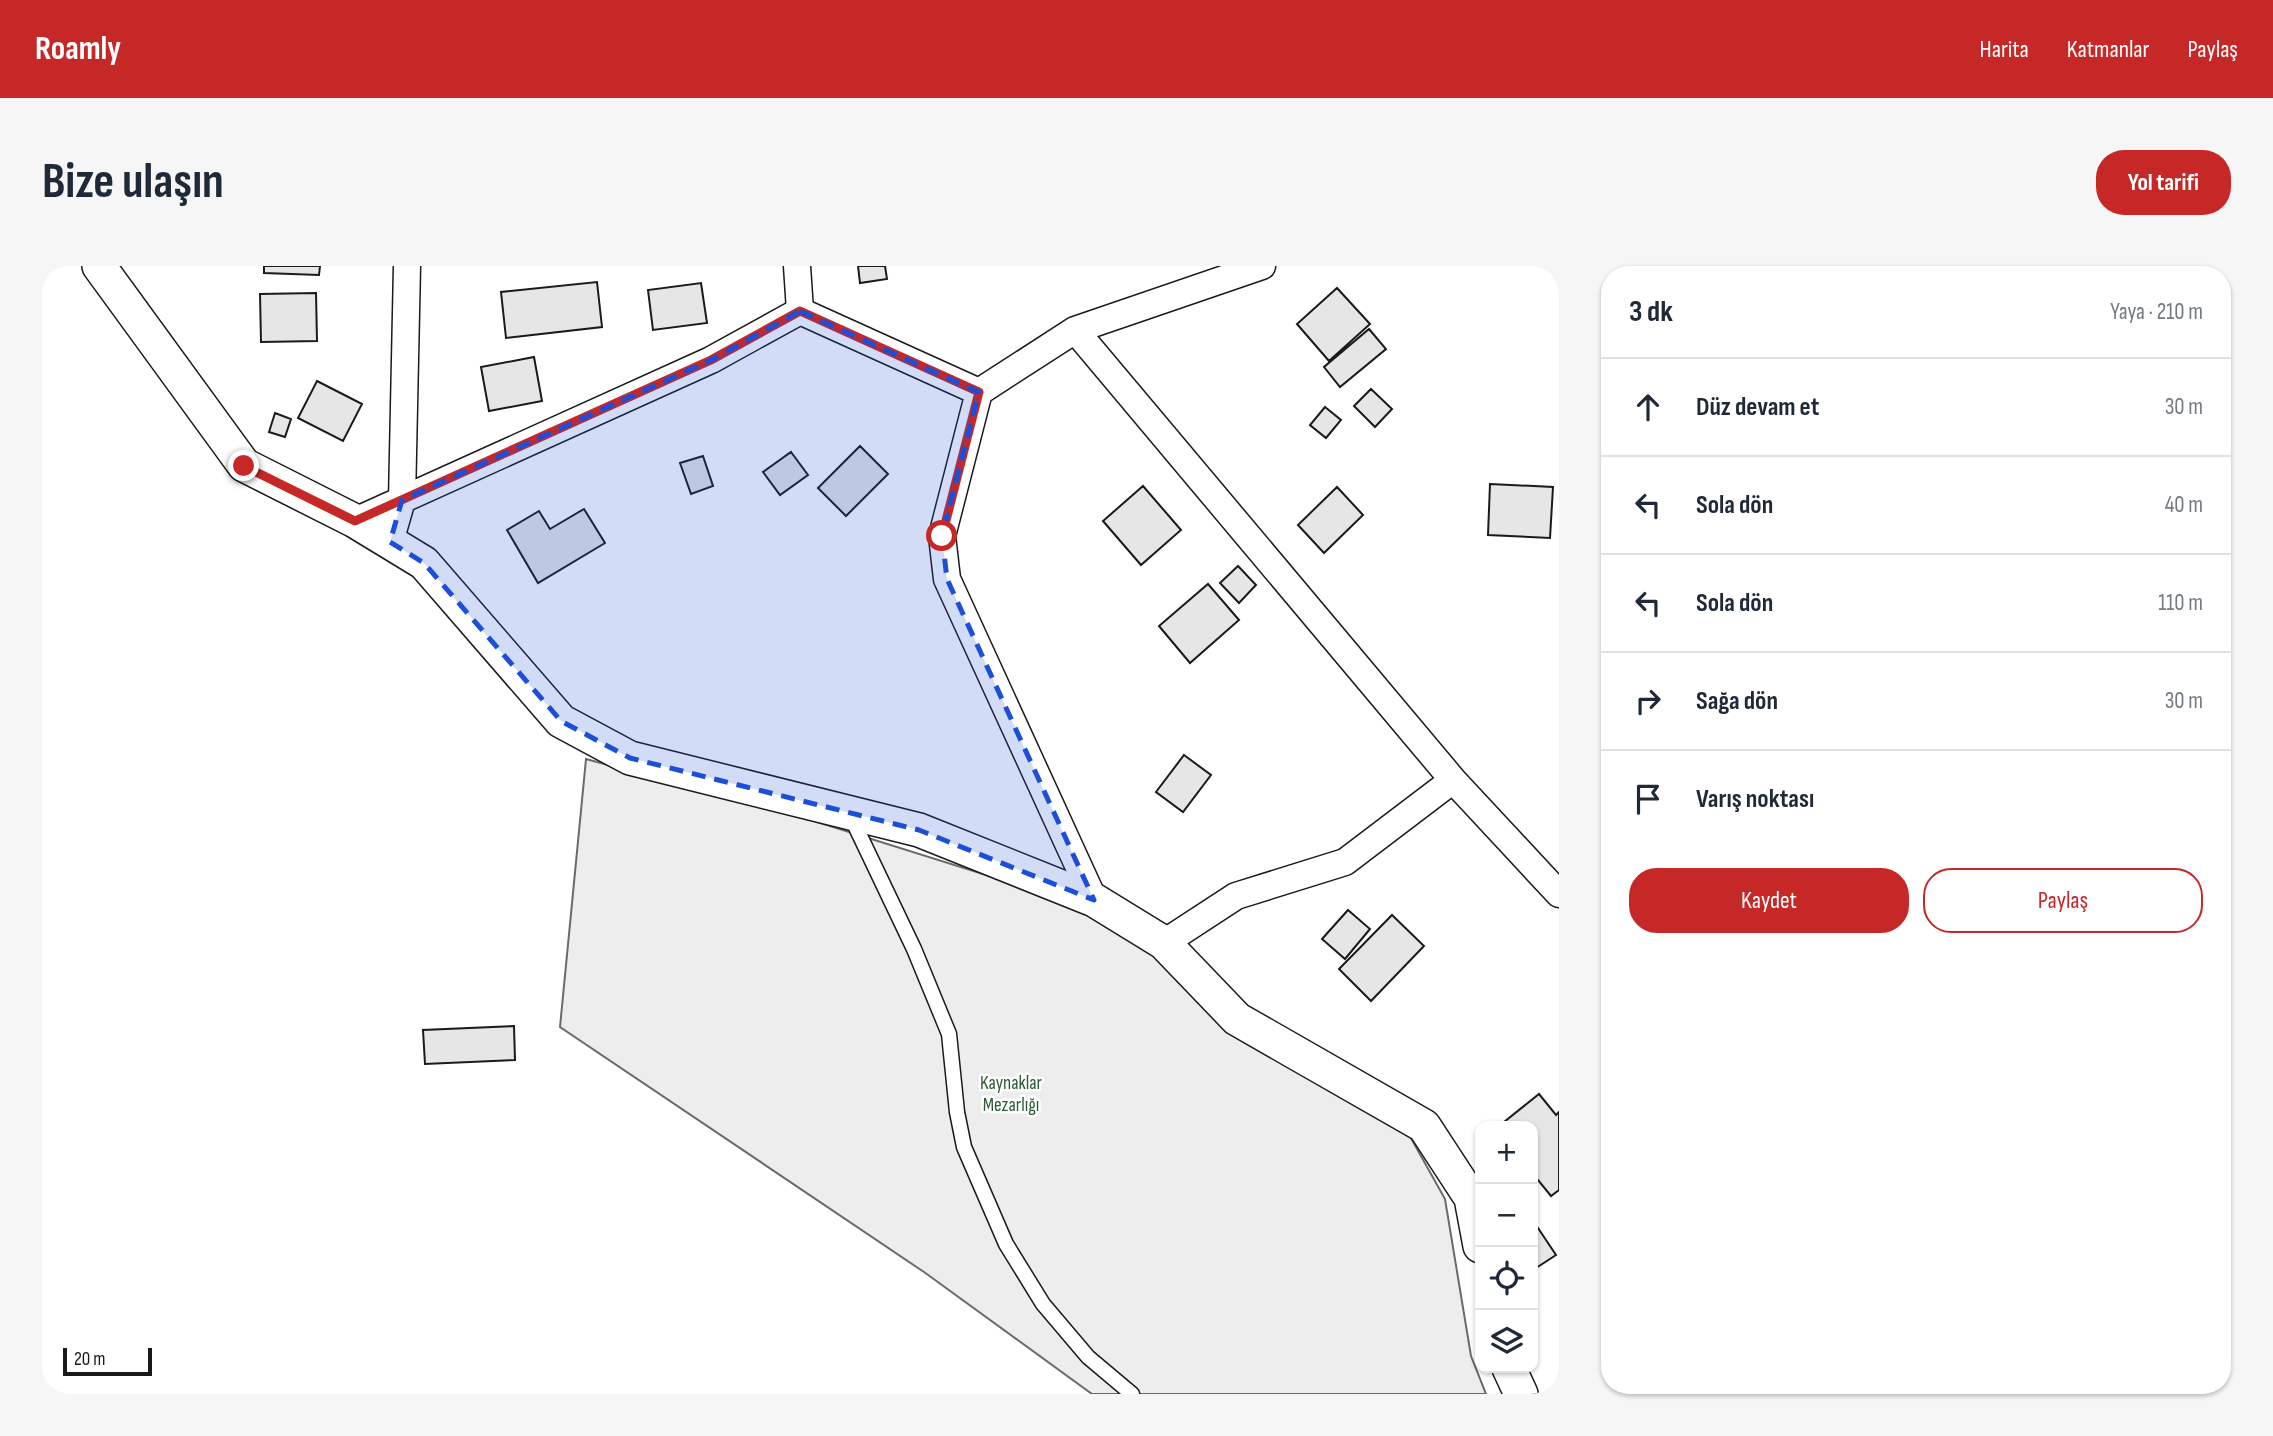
<!DOCTYPE html>
<html lang="tr">
<head>
<meta charset="utf-8">
<style>
  :root { --surface:#fff; --page:#f6f6f7; --text:#1f2937; --muted:#747a83; --line:#e0e1e3; --accent:#c62828 }
  body { margin:0; font-family:"Sofia Sans Condensed",sans-serif; background:var(--page); color:var(--text) }
  .controls { position:absolute; right:21px; bottom:21px; display:grid; overflow:hidden; border-radius:14px; box-shadow:0 2px 5px #0004 }
  .controls button { width:63px; height:63px; display:grid; place-items:center; padding:0; border:0; border-bottom:2px solid var(--line); background:var(--surface); color:var(--text); font:35px sans-serif }
  .scale { position:absolute; left:21px; bottom:18px; width:89px; box-sizing:border-box; padding-left:7px; border:4px solid #1a1a1a; border-top:0; font-size:19px; line-height:24px; white-space:nowrap; color:#1a1a1a; -webkit-text-stroke:5px #fff; paint-order:stroke }
  .stop { position:absolute; width:21px; height:21px; margin:-16px; border:5px solid #c62828; border-radius:50%; background:#fff }
  .stop.end { background:#c62828; border-color:#fff; box-shadow:0 2px 7px #0008 }
  .list { margin:0; padding:0; list-style:none }
  h2 { display:flex; justify-content:space-between; align-items:center; height:91px; margin:0; padding:0 28px; font-size:30px }
  h2 small { font-size:23px; font-weight:400; color:var(--muted) }
  .list li { display:grid; grid-template-columns:46px 1fr auto; gap:21px; align-items:center; box-sizing:border-box; height:98px; padding:0 28px; border-top:2px solid var(--line) }
  .list b { display:block; font-size:26px; white-space:nowrap }
  .list em { font-size:23px; font-style:normal; color:var(--muted) }
  .actions { display:flex; gap:14px; padding:21px 28px }
  .actions a { flex:1; padding:16px 0; border:2px solid var(--accent); border-radius:28px; text-align:center; font-size:24px; color:var(--accent) }
  .actions .main { background:var(--accent); color:#fff }
  .icon { flex:none; width:38px; height:38px; fill:none; stroke:currentColor; stroke-width:2; stroke-linecap:round; stroke-linejoin:round }
  .map { position:relative; flex:none; width:1517px; height:1128px; overflow:hidden; border-radius:28px }
  header { display:flex; align-items:center; gap:42px; box-sizing:border-box; height:98px; padding:0 35px; background:var(--accent); color:#fff }
  header strong { font-size:33px }
  nav { display:flex; gap:38px; margin-inline-start:auto; font-size:24px }
  .intro { display:flex; align-items:center; justify-content:space-between; box-sizing:border-box; height:168px; padding:0 42px }
  h1 { margin:0; font-size:49px }
  .button { padding:18px 32px; border-radius:28px; background:var(--accent); color:#fff; font-size:24px; font-weight:700 }
  main { display:flex; gap:42px; padding:0 42px }
  aside { flex:1; background:var(--surface); border-radius:28px; box-shadow:0 2px 5px #0004 }
  .map>svg:first-child { display:block }
  .green { fill:#ededed; stroke:#6a6a6a; stroke-width:2 }
  .building { fill:#e6e6e6; stroke:#1a1a1a; stroke-width:2 }
  .lines { fill:none; stroke-linecap:round; stroke-linejoin:round }
  .service-casing { stroke:#1a1a1a; stroke-width:17 }
  .minor-casing { stroke:#1a1a1a; stroke-width:29 }
  .tertiary-casing { stroke:#1a1a1a; stroke-width:36 }
  .service { stroke:#fff; stroke-width:14 }
  .minor { stroke:#fff; stroke-width:26 }
  .tertiary { stroke:#fff; stroke-width:33 }
  .route { stroke:#c62828; stroke-width:9 }
  .marked { fill:#1d4ed8; fill-opacity:0.2; stroke:#1d4ed8; stroke-width:5; stroke-dasharray:14 9; stroke-linejoin:round }
  .labels { text-anchor:middle; dominant-baseline:central; stroke-width:5; stroke-linejoin:round; paint-order:stroke }
  .park-label { font-size:19px; fill:#2b5a34; stroke:#fff }
</style>
</head>
<body>
<header>
<strong>Roamly</strong>
<nav><a>Harita</a><a>Katmanlar</a><a>Paylaş</a></nav>
</header>
<div class="intro"><h1>Bize ulaşın</h1><a class="button">Yol tarifi</a></div>
<main>
<div class="map">
<svg width="1517" height="1128" viewBox="0 0 1517 1128">
  <rect width="100%" height="100%" fill="#fff"/>
  <!-- green -->
  <path class="green" d="M544,493L772,555L1043,640L1365,865L1403,933L1429,1090L1444,1128H1050L882,1006L518,761Z"/>
  <!-- building -->
  <path class="building" d="M222,0H278L277,9L222,7Z
    M816,0H843L845,13L818,17Z
    M555,16L560,61L464,72L459,26Z
    M659,17L665,57L611,64L606,24Z
    M1295,22L1328,58L1287,95L1255,58Z
    M274,27L275,75L219,76L218,28Z
    M1327,63L1344,83L1298,121L1282,101Z
    M492,91L500,135L447,145L439,101Z
    M275,115L320,138L301,175L256,152Z
    M1329,123L1350,143L1333,161L1312,140Z
    M1283,141L1299,154L1284,172L1268,159Z
    M233,147L249,153L243,171L227,166Z
    M818,180L846,208L804,250L776,222Z
    M749,186L766,209L738,229L721,206Z
    M661,190L671,220L649,228L638,197Z
    M1448,218L1511,221L1508,272L1446,269Z
    M1101,220L1139,264L1099,299L1061,255Z
    M1295,221L1321,249L1282,287L1256,259Z
    M542,243L563,277L496,317L465,264L497,245L508,263Z
    M1196,300L1214,319L1197,337L1178,317Z
    M1166,318L1197,354L1148,397L1117,360Z
    M1142,489L1169,509L1141,546L1114,526Z
    M1306,644L1328,663L1303,693L1280,673Z
    M1350,649L1382,680L1329,735L1297,703Z
    M472,760L473,794L383,798L381,764Z
    M1497,828L1514,849L1517,846V924L1509,930L1491,908V860H1457Z
    M1492,956L1514,989L1491,1004V957Z"/>
  <g class="lines">
    <!-- service casing -->
    <g class="service-casing">
      <path id="service" d="M809,551L872,683L907,768L915,846L922,881L964,978L1001,1038L1046,1091L1090,1128"/>
    </g>
    <!-- minor casing -->
    <g class="minor-casing">
      <path id="minor" d="M755,0L758,45
        M758,45L937,126
        M1033,64L1411,514L1517,628
        M313,255L669,94L758,45
        M348,276L360,234L365,0
        M1052,634L905,313L900,270L937,126L1033,64L1220,0
        M1122,677L1194,630L1303,596L1411,514"/>
    </g>
    <!-- tertiary casing -->
    <g class="tertiary-casing">
      <path id="tertiary" d="M57,0L202,199L313,255L382,297L519,455L588,492L877,564L1052,634L1122,677L1195,753L1382,860L1429,932L1438,980
        M1467,1102L1479,1128"/>
    </g>
    <!-- service -->
    <use href="#service" class="service"/>
    <!-- minor -->
    <use href="#minor" class="minor"/>
    <!-- tertiary -->
    <use href="#tertiary" class="tertiary"/>
  </g>
  <g class="lines">
    <!-- route -->
    <path class="route" d="M202,200L313,255L669,94L758,45L937,126L900,270"/>
  </g>
  <!-- marked area -->
  <path class="marked" d="M758,45L937,126L900,270L905,313L1052,634L877,564L588,492L519,455L382,297L348,276L360,234L669,94Z"/>
  <g class="labels">
    <!-- park labels -->
    <g class="park-label">
      <text x="969" y="817">Kaynaklar<tspan x="969" dy="22">Mezarlığı</tspan></text>
    </g>
  </g>
</svg>
<div class="controls">
<button>+</button>
<button>−</button>
<button><svg class="icon" aria-label="locate" viewBox="0 0 24 24"><circle cx="12" cy="12" r="6"/><path d="M12 2v4M12 18v4M2 12h4M18 12h4"/></svg></button>
<button><svg class="icon" aria-label="layers" viewBox="0 0 24 24"><path d="M12 4l9 5-9 5-9-5zM3 14l9 5 9-5"/></svg></button>
</div>
<div class="scale">20 m</div>
<div class="stop" style="left:900px;top:270px"></div>
<div class="stop end" style="left:202px;top:200px"></div>
</div>
<aside>
<h2>3 dk<small>Yaya · 210 m</small></h2>
<ul class="list">
<li><svg class="icon" aria-label="ahead" viewBox="0 0 24 24"><path d="M12 20V5M6 11l6-6 6 6"/></svg><div><b>Düz devam et</b></div><em>30 m</em></li>
<li><svg class="icon" aria-label="left" viewBox="0 0 24 24"><path d="M17 20v-9H6M10 6l-5 5 5 5"/></svg><div><b>Sola dön</b></div><em>40 m</em></li>
<li><svg class="icon" aria-label="left" viewBox="0 0 24 24"><path d="M17 20v-9H6M10 6l-5 5 5 5"/></svg><div><b>Sola dön</b></div><em>110 m</em></li>
<li><svg class="icon" aria-label="right" viewBox="0 0 24 24"><path d="M7 20v-9h11M14 6l5 5-5 5"/></svg><div><b>Sağa dön</b></div><em>30 m</em></li>
<li><svg class="icon" aria-label="arrive" viewBox="0 0 24 24"><path d="M6 21V4h12l-3 4 3 4H6"/></svg><div><b>Varış noktası</b></div></li>
</ul>
<div class="actions"><a class="main">Kaydet</a><a>Paylaş</a></div>
</aside>
</main>
</body>
</html>
